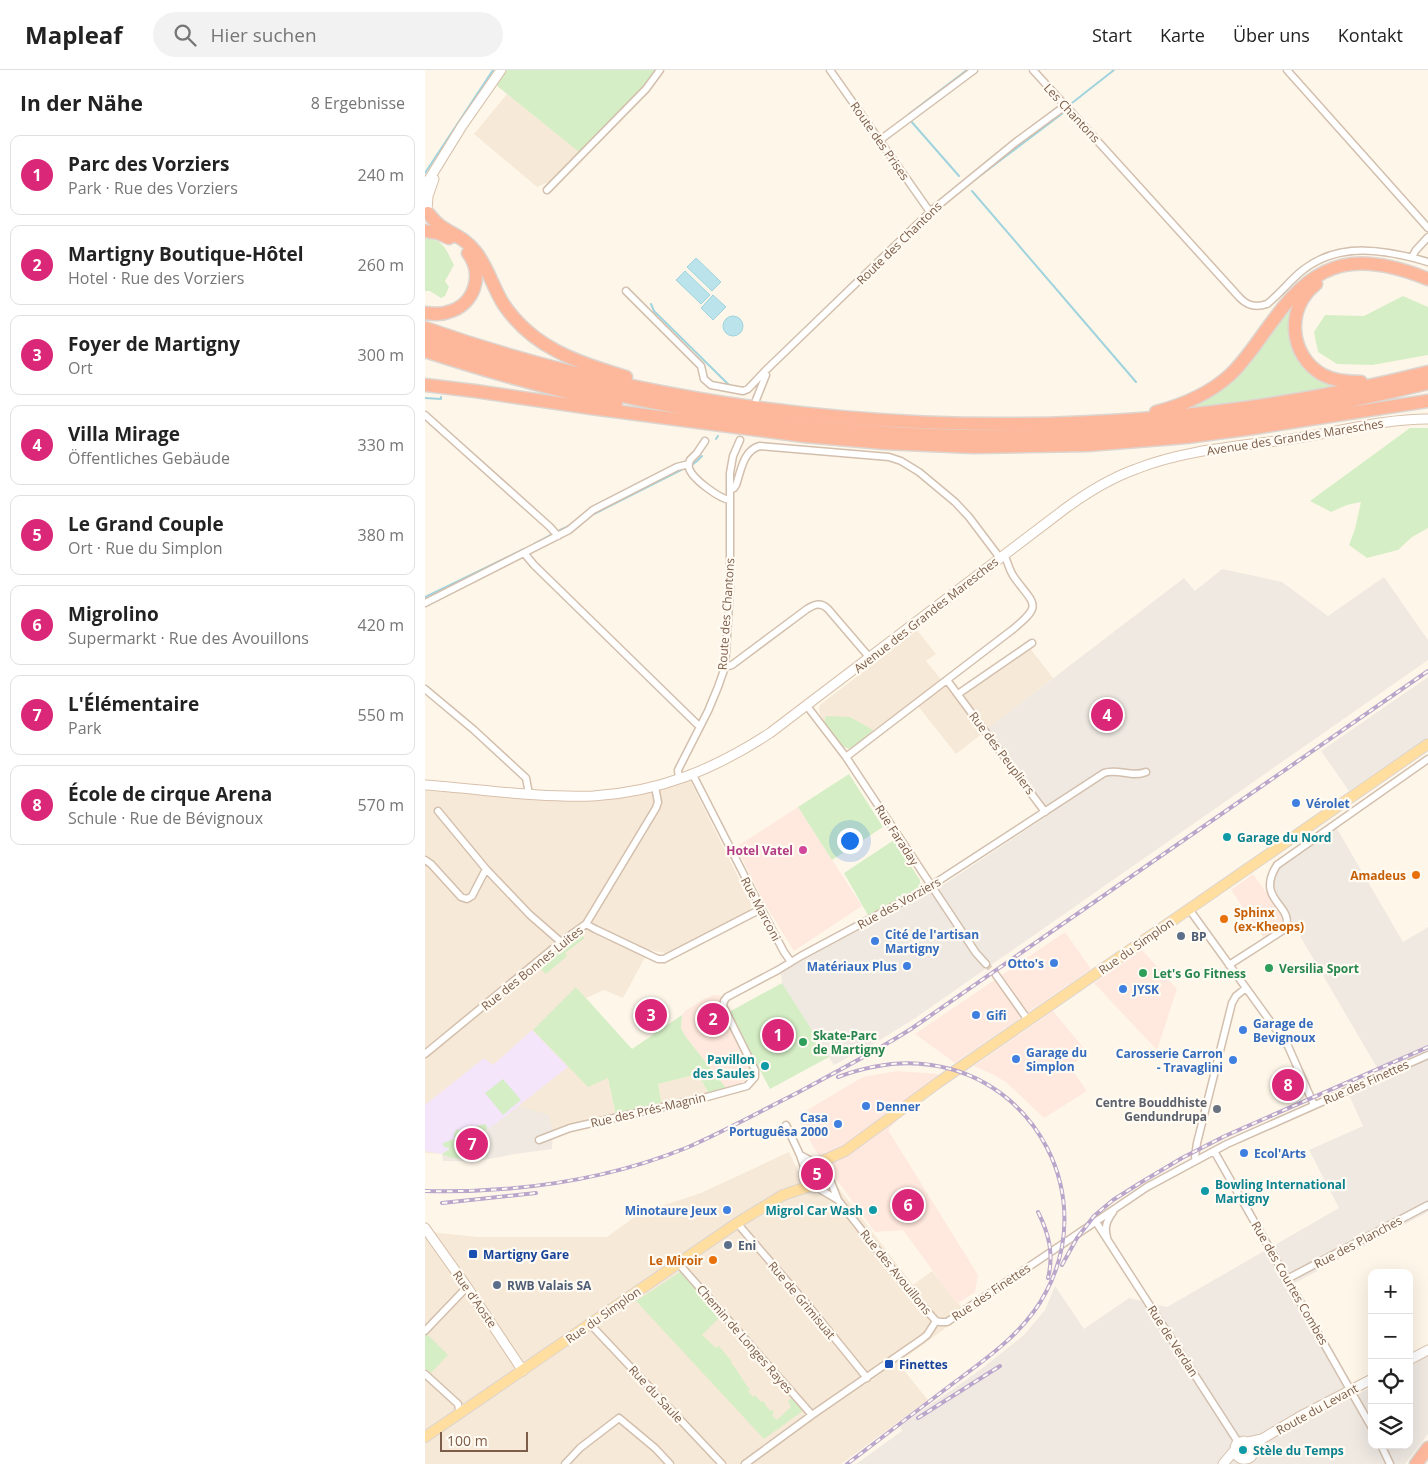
<!DOCTYPE html>
<html lang="de">
<head>
<meta charset="utf-8">
<style>
  :root { --surface:#fff; --page:#f2f2f2; --text:#222; --muted:#767676; --line:#e0e0e0; --accent:#db2777 }
  body { margin:0; font-family:"Open Sans",sans-serif; background:var(--page); color:var(--text) }
  .controls { position:absolute; right:15px; bottom:15px; display:grid; overflow:hidden; border-radius:10px; box-shadow:0 5px 20px #0002 }
  .controls button { width:45px; height:45px; display:grid; place-items:center; padding:0; border:0; border-bottom:1px solid var(--line); background:var(--surface); color:var(--text); font:25px sans-serif }
  .scale { position:absolute; left:15px; bottom:12px; width:88px; box-sizing:border-box; padding-left:5px; border:2px solid #7c5d49; border-top:0; font-size:14px; line-height:18px; white-space:nowrap; color:#7c5d49; -webkit-text-stroke:4px #fffaf2; paint-order:stroke }
  .you { position:absolute; left:424px; top:770px; width:18px; height:18px; margin:-12px; border:4px solid #fff; border-radius:50%; background:#1a73e8; box-shadow:0 0 0 8px #1a73e833 }
  .badge { display:grid; place-items:center; width:32px; height:32px; border-radius:50%; background:var(--accent); color:#fff; font-size:16px; font-weight:700 }
  .pin { position:absolute; translate:-50% -50%; border:2px solid #fff; box-shadow:0 1px 5px #0006 }
  .list { margin:0; padding:0; list-style:none }
  h2 { display:flex; justify-content:space-between; align-items:center; height:65px; margin:0; padding:0 20px; font-size:21px }
  h2 small { font-size:16px; font-weight:400; color:var(--muted) }
  .list li { display:grid; grid-template-columns:32px 1fr auto; gap:15px; align-items:center; box-sizing:border-box; height:80px; margin:0 10px 10px; padding:0 10px; border:1px solid var(--line); border-radius:10px }
  .list b { display:block; font-size:19px; white-space:nowrap }
  .list p { margin:0; font-size:16px; white-space:nowrap; color:var(--muted) }
  .list em { font-size:16px; font-style:normal; color:var(--muted) }
  .icon { flex:none; width:28px; height:28px; fill:none; stroke:currentColor; stroke-width:2; stroke-linecap:round; stroke-linejoin:round }
  .map { position:relative; flex:none; width:1003px; height:1394px; overflow:hidden }
  header { display:flex; align-items:center; gap:30px; box-sizing:border-box; height:70px; padding:0 25px; background:var(--surface); border-bottom:1px solid var(--line) }
  header strong { font-size:24px }
  nav { display:flex; gap:28px; margin-inline-start:auto; font-size:18px }
  .search { width:350px; height:45px; background:var(--page); display:flex; align-items:center; gap:12px; box-sizing:border-box; padding:0 18px; border-radius:28px; color:var(--muted); font-size:19px }
  main { display:flex }
  aside { flex:1; background:var(--surface) }
  .map>svg:first-child { display:block }
  .residential { fill:#f7e9d7 }
  .commercial { fill:#ffe8dd }
  .industrial { fill:#efe9e2 }
  .education { fill:#f4e5fb }
  .green { fill:#d5eec5 }
  .water { fill:#bbe3eb; stroke:#a0d3de }
  .lines { fill:none; stroke-linecap:round; stroke-linejoin:round }
  .stream { stroke:#a0d3de; stroke-width:2 }
  .street-tunnel { stroke:#ded0c1; stroke-width:6; stroke-dasharray:6 3; stroke-linecap:butt }
  .street-casing { stroke:#d3bfad; stroke-width:9 }
  .secondary-casing { stroke:#d8c1ac; stroke-width:11 }
  .primary-casing { stroke:#ddd5d0; stroke-width:12 }
  .highway-casing { stroke:#ddd5d0; stroke-width:15 }
  .street { stroke:#fff; stroke-width:6 }
  .secondary { stroke:#fff; stroke-width:9 }
  .primary { stroke:#ffdea0; stroke-width:10 }
  .highway { stroke:#fdb79b; stroke-width:12 }
  .rail-casing { stroke:#baa5cb; stroke-width:4 }
  .rail { stroke:#fffaf2; stroke-width:2; stroke-dasharray:5.5; stroke-linecap:butt }
  .shop-dot { fill:#3f7fe0; stroke:#fffaf2; stroke-width:2 }
  .culture-dot { fill:#0f9aa8; stroke:#fffaf2; stroke-width:2 }
  .hotel-dot { fill:#d1479c; stroke:#fffaf2; stroke-width:2 }
  .food-dot { fill:#e8710a; stroke:#fffaf2; stroke-width:2 }
  .service-dot { fill:#5c6f8a; stroke:#fffaf2; stroke-width:2 }
  .leisure-dot { fill:#2e9e5b; stroke:#fffaf2; stroke-width:2 }
  .worship-dot { fill:#6b7280; stroke:#fffaf2; stroke-width:2 }
  .transit-dot { fill:#1a4fb4; stroke:#fffaf2; stroke-width:2 }
  .labels { text-anchor:middle; dominant-baseline:central; stroke-width:4.5; stroke-linejoin:round; paint-order:stroke }
  .street-label { font-size:12px; fill:#7c5d49; stroke:#fffaf2 }
  .shop-label { font-size:12px; font-weight:bold; fill:#366cbe; stroke:#fffaf2; text-anchor:start }
  .culture-label { font-size:12px; font-weight:bold; fill:#0d838f; stroke:#fffaf2; text-anchor:start }
  .hotel-label { font-size:12px; font-weight:bold; fill:#b23c85; stroke:#fffaf2; text-anchor:end }
  .food-label { font-size:12px; font-weight:bold; fill:#c56008; stroke:#fffaf2; text-anchor:end }
  .service-label { font-size:12px; font-weight:bold; fill:#4e5e75; stroke:#fffaf2; text-anchor:start }
  .leisure-label { font-size:12px; font-weight:bold; fill:#27864d; stroke:#fffaf2; text-anchor:start }
  .worship-label { font-size:12px; font-weight:bold; fill:#5b616d; stroke:#fffaf2; text-anchor:end }
  .transit-label { font-size:12px; font-weight:bold; fill:#164399; stroke:#fffaf2; text-anchor:start }
</style>
</head>
<body>
<header>
<strong>Mapleaf</strong>
<div class="search"><svg class="icon" aria-label="search" viewBox="0 0 24 24"><circle cx="10" cy="10" r="6"/><path d="M15 15l6 6"/></svg>Hier suchen</div>
<nav><a>Start</a><a>Karte</a><a>Über uns</a><a>Kontakt</a></nav>
</header>
<main>
<aside>
<h2>In der Nähe<small>8 Ergebnisse</small></h2>
<ul class="list">
<li><span class="badge">1</span><div><b>Parc des Vorziers</b><p>Park · Rue des Vorziers</p></div><em>240 m</em></li>
<li><span class="badge">2</span><div><b>Martigny Boutique-Hôtel</b><p>Hotel · Rue des Vorziers</p></div><em>260 m</em></li>
<li><span class="badge">3</span><div><b>Foyer de Martigny</b><p>Ort</p></div><em>300 m</em></li>
<li><span class="badge">4</span><div><b>Villa Mirage</b><p>Öffentliches Gebäude</p></div><em>330 m</em></li>
<li><span class="badge">5</span><div><b>Le Grand Couple</b><p>Ort · Rue du Simplon</p></div><em>380 m</em></li>
<li><span class="badge">6</span><div><b>Migrolino</b><p>Supermarkt · Rue des Avouillons</p></div><em>420 m</em></li>
<li><span class="badge">7</span><div><b>L'Élémentaire</b><p>Park</p></div><em>550 m</em></li>
<li><span class="badge">8</span><div><b>École de cirque Arena</b><p>Schule · Rue de Bévignoux</p></div><em>570 m</em></li>
</ul>
</aside>
<div class="map">
<svg width="1003" height="1394" viewBox="0 0 1003 1394">
  <rect width="100%" height="100%" fill="#fef7e9"/>
  <!-- residential -->
  <path class="residential" d="M82,24L154,82L124,112L112,117L49,64Z
    M492,560L511,584L501,591L527,623L601,573L628,608L531,684L489,631L449,660L428,679H423L417,676L399,652L395,644L394,639L395,635Z
    M261,702L327,835L324,842L244,884L224,880L198,928L179,920L161,928L151,917L183,1008L191,1046L128,1062L17,1084L0,1083V721L103,725L173,722L229,713Z
    M273,1004L284,1024L237,1035L233,1014Z
    M364,1082L383,1121L397,1125L413,1117L488,1215L507,1201L541,1243L473,1293L503,1330L416,1394H0V1160L14,1163L53,1167H182L215,1143L276,1123Z"/>
  <!-- commercial -->
  <path class="commercial" d="M373,737L437,836L369,881L340,834L311,777Z
    M828,804L857,844L858,850L855,857L839,868L806,820Z
    M640,862L666,899L530,993L490,964Z
    M717,880L752,919L732,980L669,913Z
    M289,925L298,926L294,933L296,940L327,999L328,1006L321,1013L302,1019L260,966L256,958L257,945L260,941L279,929Z
    M628,941L662,982L645,997L662,1021L619,1048L581,1012L567,1004L549,996Z
    M472,1001L513,1004L463,1060L553,1205L550,1222L532,1234L478,1160L450,1162L390,1080L372,1046L438,1007Z"/>
  <!-- industrial -->
  <path class="industrial" d="M797,499L857,512L903,546L959,507L1003,570V590L489,949L450,973L409,995L357,913L356,902L515,817L625,744L562,659L759,508L770,521Z
    M1003,607V667L924,721L896,681Z
    M911,757L978,872L1003,857V1142L870,1213L933,1324L947,1317V1375H984V1296L1003,1286V1364L980,1394H431L477,1361L475,1356L555,1300L599,1265L620,1240L630,1216L659,1259L704,1228L742,1237L914,1138L884,1080L938,1056L924,1025L958,1008L851,825L847,815L852,798Z
    M93,1036L124,1045L128,1062L127,1079L90,1084L53,1091H18L17,1084L69,1055Z"/>
  <!-- education -->
  <path class="education" d="M107,960L143,997L69,1055L17,1084L0,1081V1035L59,988L68,995Z"/>
  <!-- green -->
  <path class="green" d="M79,0H232L223,13L154,82L71,15V13Z
    M0,169C18,167 22,182 29,195L20,211L24,217L20,226L16,228L5,221H0Z
    M871,226L867,266L912,315L908,318L741,342L780,327Z
    M978,226L1003,237V285L947,295L912,294L893,282L889,262L900,245L939,246Z
    M985,358H1003V458L987,467L973,480L942,488L924,475L930,459L936,432L922,435L906,442L885,431Z
    M401,646L425,647L448,660L428,679C414,679 407,663 399,652Z
    M424,704L458,757L407,790L373,737Z
    M469,770L495,810V815L493,819L444,847L419,803Z
    M154,862L160,868L140,883L142,886L121,904L114,897L115,894L120,892L119,890Z
    M357,913L404,987L345,1019L304,942Z
    M151,917L207,979L257,945L256,958L260,966L302,1019L284,1024L273,1004L233,1014L237,1035L191,1046L183,1008L163,1017L108,960Z
    M78,1009L96,1030L78,1045L60,1023Z
    M60,1054L62,1056V1059L54,1064L63,1086C48,1088 30,1092 17,1084L25,1079L18,1076V1073L29,1069V1063L32,1059L41,1062L48,1057Z
    M384 1104a8 8 0 1 1 16 0a8 8 0 1 1-16 0Z
    M255,1202L294,1243V1248L277,1265L291,1278L294,1276L307,1292L306,1293C314,1301 317,1311 325,1319L323,1321L328,1327L330,1325L336,1332L338,1331L345,1341L347,1340L349,1342L347,1345L352,1350L366,1337L363,1331L368,1327L379,1340L339,1369L211,1231Z
    M2,1264L23,1285L6,1303L0,1298V1266Z"/>
  <!-- water -->
  <path class="water" d="M271,188L296,212L287,221L262,197Z
    M260,201L285,225L276,234L251,210Z
    M288,225L301,237L288,250L276,238Z
    M298 256a10 10 0 1 1 20 0a10 10 0 1 1-20 0Z"/>
  <g class="lines">
    <!-- stream -->
    <path class="stream" d="M647,33L689,0
      M484,44L542,0
      M485,50L534,106
      M0,103L68,0
      M556,105L638,43
      M547,121L711,312
      M226,234L229,241L305,316
      M0,328L16,329V327
      M291,369L293,366
      M267,395L272,391L277,386
      M169,444L258,399
      M135,460L144,456
      M109,474L126,465
      M0,527L99,479"/>
    <!-- street-tunnel -->
    <path class="street-tunnel" d="M561,894L571,905"/>
    <!-- street casing -->
    <g class="street-casing">
      <path id="street" d="M405,0L505,142
        M608,0L815,228C823,236 831,238 842,234C855,224 865,210 878,200C915,171 962,180 1003,192
        M862,0L1003,158
        M455,70L549,0
        M122,120L221,19L235,0
        M987,187L991,180L1003,167
        M201,221L276,296L279,309L286,315L318,321L323,319L340,301
        M331,330L341,305L340,301L505,142L591,72L640,36
        M0,345L125,457L133,466
        M280,371L272,383L265,390C264,394 263,395 264,398C267,409 295,429 305,430
        M305,420L309,418L311,415C316,401 318,380 335,376L464,387L476,391L494,402L530,432L544,447L575,488
        M99,483L109,495L275,657
        M0,533L144,460L168,440L252,397L264,394
        M300,597L307,595L382,539C390,534 396,532 403,539L445,588
        M522,610L620,742
        M0,619L49,660L101,708L104,724
        M533,624L607,573
        M382,636L421,687L551,883L561,894
        M421,687L587,560C619,534 609,535 589,507C584,500 583,492 579,485
        M268,705L340,846L359,882L366,892
        M254,709L253,700L283,641L293,617L300,597L305,518V403L308,386L315,370
        M13,741L61,799
        M0,790L6,794L36,827L42,829L47,826L61,799L105,845L136,872
        M764,839L863,976L889,1035
        M161,854L170,859L233,889H239L336,839
        M804,895L860,859C871,835 829,831 852,795L1003,689
        M571,905L603,950
        M0,984L136,872L161,854L231,738L233,732L230,717
        M361,1055L375,1085L380,1100
        M114,1070L145,1058L282,1027L322,1016L330,1007V1000L298,936L299,931L302,927L353,900L376,886L501,819L679,703C693,698 707,708 721,702
        M789,1081L947,1358
        M375,1085L390,1093
        M771,1090L770,1087L772,1073L807,933L811,926L821,918
        M404,1107L413,1130L487,1224L511,1251
        M391,1117L413,1130
        M671,1152L813,1372
        M312,1153L386,1239L442,1308
        M682,1167C679,1157 682,1150 688,1142
        M253,1193L387,1345
        M862,1209L1003,1135
        M511,1251L515,1252H522L722,1117L802,1074L1003,985
        M165,1254L297,1394
        M0,1261L42,1217
        M0,1304L33,1334L34,1340L33,1345
        M956,1375L965,1394
        M140,1394L155,1378L194,1348L230,1378L245,1394
        M320,1394L387,1345L497,1269L502,1265L511,1251"/>
    </g>
    <!-- secondary casing -->
    <g class="secondary-casing">
      <path id="secondary" d="M0,116L37,56L76,0
        M2,140L3,126L9,109
        M0,715C56,719 112,728 168,726C235,722 290,699 345,663L641,438C663,422 686,408 711,399C764,378 823,376 879,367C920,360 961,349 1003,349
        M0,1158L42,1217L98,1301
        M984,1290L1003,1280
        M823,1372L837,1369L874,1347L947,1309
        M828,1380L826,1374L819,1371L812,1373C805,1384 817,1394 826,1387C829,1383 827,1383 829,1379C831,1376 835,1372 837,1369
        M798,1394L809,1381"/>
    </g>
    <!-- primary casing -->
    <g class="primary-casing">
      <path id="primary" d="M392,1092L400,1090L420,1081L514,1012L1003,674
        M379 1105a12 12 0 1 1 24 0a12 12 0 1 1-24 0Z
        M0,1367L312,1153L358,1125L385,1116"/>
    </g>
    <!-- highway casing -->
    <g class="highway-casing">
      <path id="highway" d="M3,143C7,148 11,153 17,157C29,165 41,169 50,181C63,197 68,218 79,235C109,279 153,292 201,307
        M0,161L13,163L24,168
        M891,214C860,238 864,286 898,305C910,311 923,312 936,312
        M0,243C8,244 16,245 23,242C50,235 59,204 43,183
        M0,258C315,369 679,384 1003,302
        M0,270C321,382 673,396 1003,313
        M0,281C63,302 127,319 191,334
        M0,315L50,321L166,338L379,366L459,373L548,377L663,375L762,367L829,358L1003,331
        M731,342C758,335 784,324 805,305C823,288 835,267 850,248C893,187 936,182 1003,209
        M991,1394L1003,1378"/>
    </g>
    <!-- street -->
    <use href="#street" class="street"/>
    <!-- secondary -->
    <use href="#secondary" class="secondary"/>
    <!-- primary -->
    <use href="#primary" class="primary"/>
    <!-- highway -->
    <use href="#highway" class="highway"/>
    <!-- rail casing -->
    <g class="rail-casing">
      <path id="rail" d="M413,1007C443,996 474,990 506,995C612,1010 672,1127 621,1222C599,1265 556,1292 518,1321C486,1345 454,1370 422,1394
        M0,1121C88,1123 179,1111 261,1078C298,1062 334,1042 370,1024C409,1003 448,983 486,959L1003,601
        M17,1133L111,1123
        M613,1142C624,1164 629,1184 623,1208
        M637,1195L652,1168L669,1146L688,1130L715,1113L757,1088L800,1066L1003,977
        M493,1348L575,1296"/>
    </g>
    <!-- rail -->
    <use href="#rail" class="rail"/>
  </g>
  <!-- markers -->
  <g class="shop-dot">
    <circle cx="871" cy="733" r="5"/>
    <circle cx="450" cy="871" r="5"/>
    <circle cx="629" cy="893" r="5"/>
    <circle cx="482" cy="896" r="5"/>
    <circle cx="698" cy="919" r="5"/>
    <circle cx="551" cy="945" r="5"/>
    <circle cx="818" cy="960" r="5"/>
    <circle cx="591" cy="989" r="5"/>
    <circle cx="808" cy="990" r="5"/>
    <circle cx="441" cy="1036" r="5"/>
    <circle cx="413" cy="1054" r="5"/>
    <circle cx="819" cy="1083" r="5"/>
    <circle cx="302" cy="1140" r="5"/>
  </g>
  <g class="culture-dot">
    <circle cx="802" cy="767" r="5"/>
    <circle cx="340" cy="996" r="5"/>
    <circle cx="780" cy="1121" r="5"/>
    <circle cx="448" cy="1140" r="5"/>
    <circle cx="818" cy="1380" r="5"/>
  </g>
  <circle class="hotel-dot" cx="378" cy="780" r="5"/>
  <g class="food-dot">
    <circle cx="991" cy="805" r="5"/>
    <circle cx="799" cy="849" r="5"/>
    <circle cx="288" cy="1190" r="5"/>
  </g>
  <g class="service-dot">
    <circle cx="756" cy="866" r="5"/>
    <circle cx="303" cy="1175" r="5"/>
    <circle cx="72" cy="1215" r="5"/>
  </g>
  <g class="leisure-dot">
    <circle cx="844" cy="898" r="5"/>
    <circle cx="718" cy="903" r="5"/>
    <circle cx="378" cy="972" r="5"/>
  </g>
  <circle class="worship-dot" cx="792" cy="1039" r="5"/>
  <g class="transit-dot">
    <rect x="43" y="1179" width="10" height="10" rx="2.5"/>
    <rect x="459" y="1289" width="10" height="10" rx="2.5"/>
  </g>
  <g class="labels">
    <!-- street labels -->
    <g class="street-label">
      <text transform="translate(647 43) rotate(47)">Les Chantons</text>
      <text transform="translate(455 71) rotate(55)">Route des Prises</text>
      <text transform="translate(474 173) rotate(-44)">Route des Chantons</text>
      <text transform="translate(870 367) rotate(-9)">Avenue des Grandes Maresches</text>
      <text transform="translate(301 544) rotate(-86)">Route des Chantons</text>
      <text transform="translate(501 545) rotate(-38)">Avenue des Grandes Maresches</text>
      <text transform="translate(577 683) rotate(53)">Rue des Peupliers</text>
      <text transform="translate(472 765) rotate(57)">Rue Faraday</text>
      <text transform="translate(474 833) rotate(-29)">Rue des Vorziers</text>
      <text transform="translate(336 839) rotate(62)">Rue Marconi</text>
      <text transform="translate(711 876) rotate(-35)">Rue du Simplon</text>
      <text transform="translate(107 898) rotate(-39)">Rue des Bonnes Luites</text>
      <text transform="translate(941 1012) rotate(-24)">Rue des Finettes</text>
      <text transform="translate(223 1040) rotate(-13)">Rue des Prés-Magnin</text>
      <text transform="translate(933 1172) rotate(-28)">Rue des Planches</text>
      <text transform="translate(471 1202) rotate(51)">Rue des Avouillons</text>
      <text transform="translate(865 1213) rotate(60)">Rue des Courtes Combes</text>
      <text transform="translate(566 1222) rotate(-34)">Rue des Finettes</text>
      <text transform="translate(50 1229) rotate(55)">Rue d'Aoste</text>
      <text transform="translate(377 1230) rotate(50)">Rue de Grimisuat</text>
      <text transform="translate(178 1245) rotate(-35)">Rue du Simplon</text>
      <text transform="translate(320 1269) rotate(49)">Chemin de Longes Rayes</text>
      <text transform="translate(748 1271) rotate(57)">Rue de Verdan</text>
      <text transform="translate(231 1324) rotate(47)">Rue du Saule</text>
      <text transform="translate(892 1339) rotate(-29)">Route du Levant</text>
    </g>
    <!-- shop labels -->
    <g class="shop-label">
      <text x="881" y="733">Vérolet</text>
      <text x="460" y="864">Cité de l'artisan<tspan x="460" dy="14">Martigny</tspan></text>
      <text x="619" y="893" text-anchor="end">Otto's</text>
      <text x="472" y="896" text-anchor="end">Matériaux Plus</text>
      <text x="708" y="919">JYSK</text>
      <text x="561" y="945">Gifi</text>
      <text x="828" y="953">Garage de<tspan x="828" dy="14">Bevignoux</tspan></text>
      <text x="601" y="982">Garage du<tspan x="601" dy="14">Simplon</tspan></text>
      <text x="798" y="983" text-anchor="end">Carosserie Carron<tspan x="798" dy="14">- Travaglini</tspan></text>
      <text x="451" y="1036">Denner</text>
      <text x="403" y="1047" text-anchor="end">Casa<tspan x="403" dy="14">Portuguêsa 2000</tspan></text>
      <text x="829" y="1083">Ecol'Arts</text>
      <text x="292" y="1140" text-anchor="end">Minotaure Jeux</text>
    </g>
    <!-- culture labels -->
    <g class="culture-label">
      <text x="812" y="767">Garage du Nord</text>
      <text x="330" y="989" text-anchor="end">Pavillon<tspan x="330" dy="14">des Saules</tspan></text>
      <text x="790" y="1114">Bowling International<tspan x="790" dy="14">Martigny</tspan></text>
      <text x="438" y="1140" text-anchor="end">Migrol Car Wash</text>
      <text x="828" y="1380">Stèle du Temps</text>
    </g>
    <!-- hotel labels -->
    <g class="hotel-label">
      <text x="368" y="780">Hotel Vatel</text>
    </g>
    <!-- food labels -->
    <g class="food-label">
      <text x="981" y="805">Amadeus</text>
      <text x="809" y="842" text-anchor="start">Sphinx<tspan x="809" dy="14">(ex-Kheops)</tspan></text>
      <text x="278" y="1190">Le Miroir</text>
    </g>
    <!-- service labels -->
    <g class="service-label">
      <text x="766" y="866">BP</text>
      <text x="313" y="1175">Eni</text>
      <text x="82" y="1215">RWB Valais SA</text>
    </g>
    <!-- leisure labels -->
    <g class="leisure-label">
      <text x="854" y="898">Versilia Sport</text>
      <text x="728" y="903">Let's Go Fitness</text>
      <text x="388" y="965">Skate-Parc<tspan x="388" dy="14">de Martigny</tspan></text>
    </g>
    <!-- worship labels -->
    <g class="worship-label">
      <text x="782" y="1032">Centre Bouddhiste<tspan x="782" dy="14">Gendundrupa</tspan></text>
    </g>
    <!-- transit labels -->
    <g class="transit-label">
      <text x="58" y="1184">Martigny Gare</text>
      <text x="474" y="1294">Finettes</text>
    </g>
  </g>
</svg>
<div class="controls">
<button>+</button>
<button>−</button>
<button><svg class="icon" aria-label="locate" viewBox="0 0 24 24"><circle cx="12" cy="12" r="6"/><path d="M12 2v4M12 18v4M2 12h4M18 12h4"/></svg></button>
<button><svg class="icon" aria-label="layers" viewBox="0 0 24 24"><path d="M12 4l9 5-9 5-9-5zM3 14l9 5 9-5"/></svg></button>
</div>
<div class="scale">100 m</div>
<div class="you"></div>
<div class="pin badge" style="left:353px;top:965px">1</div>
<div class="pin badge" style="left:288px;top:949px">2</div>
<div class="pin badge" style="left:226px;top:945px">3</div>
<div class="pin badge" style="left:682px;top:645px">4</div>
<div class="pin badge" style="left:392px;top:1104px">5</div>
<div class="pin badge" style="left:483px;top:1135px">6</div>
<div class="pin badge" style="left:47px;top:1074px">7</div>
<div class="pin badge" style="left:863px;top:1015px">8</div>
</div>
</main>
</body>
</html>
